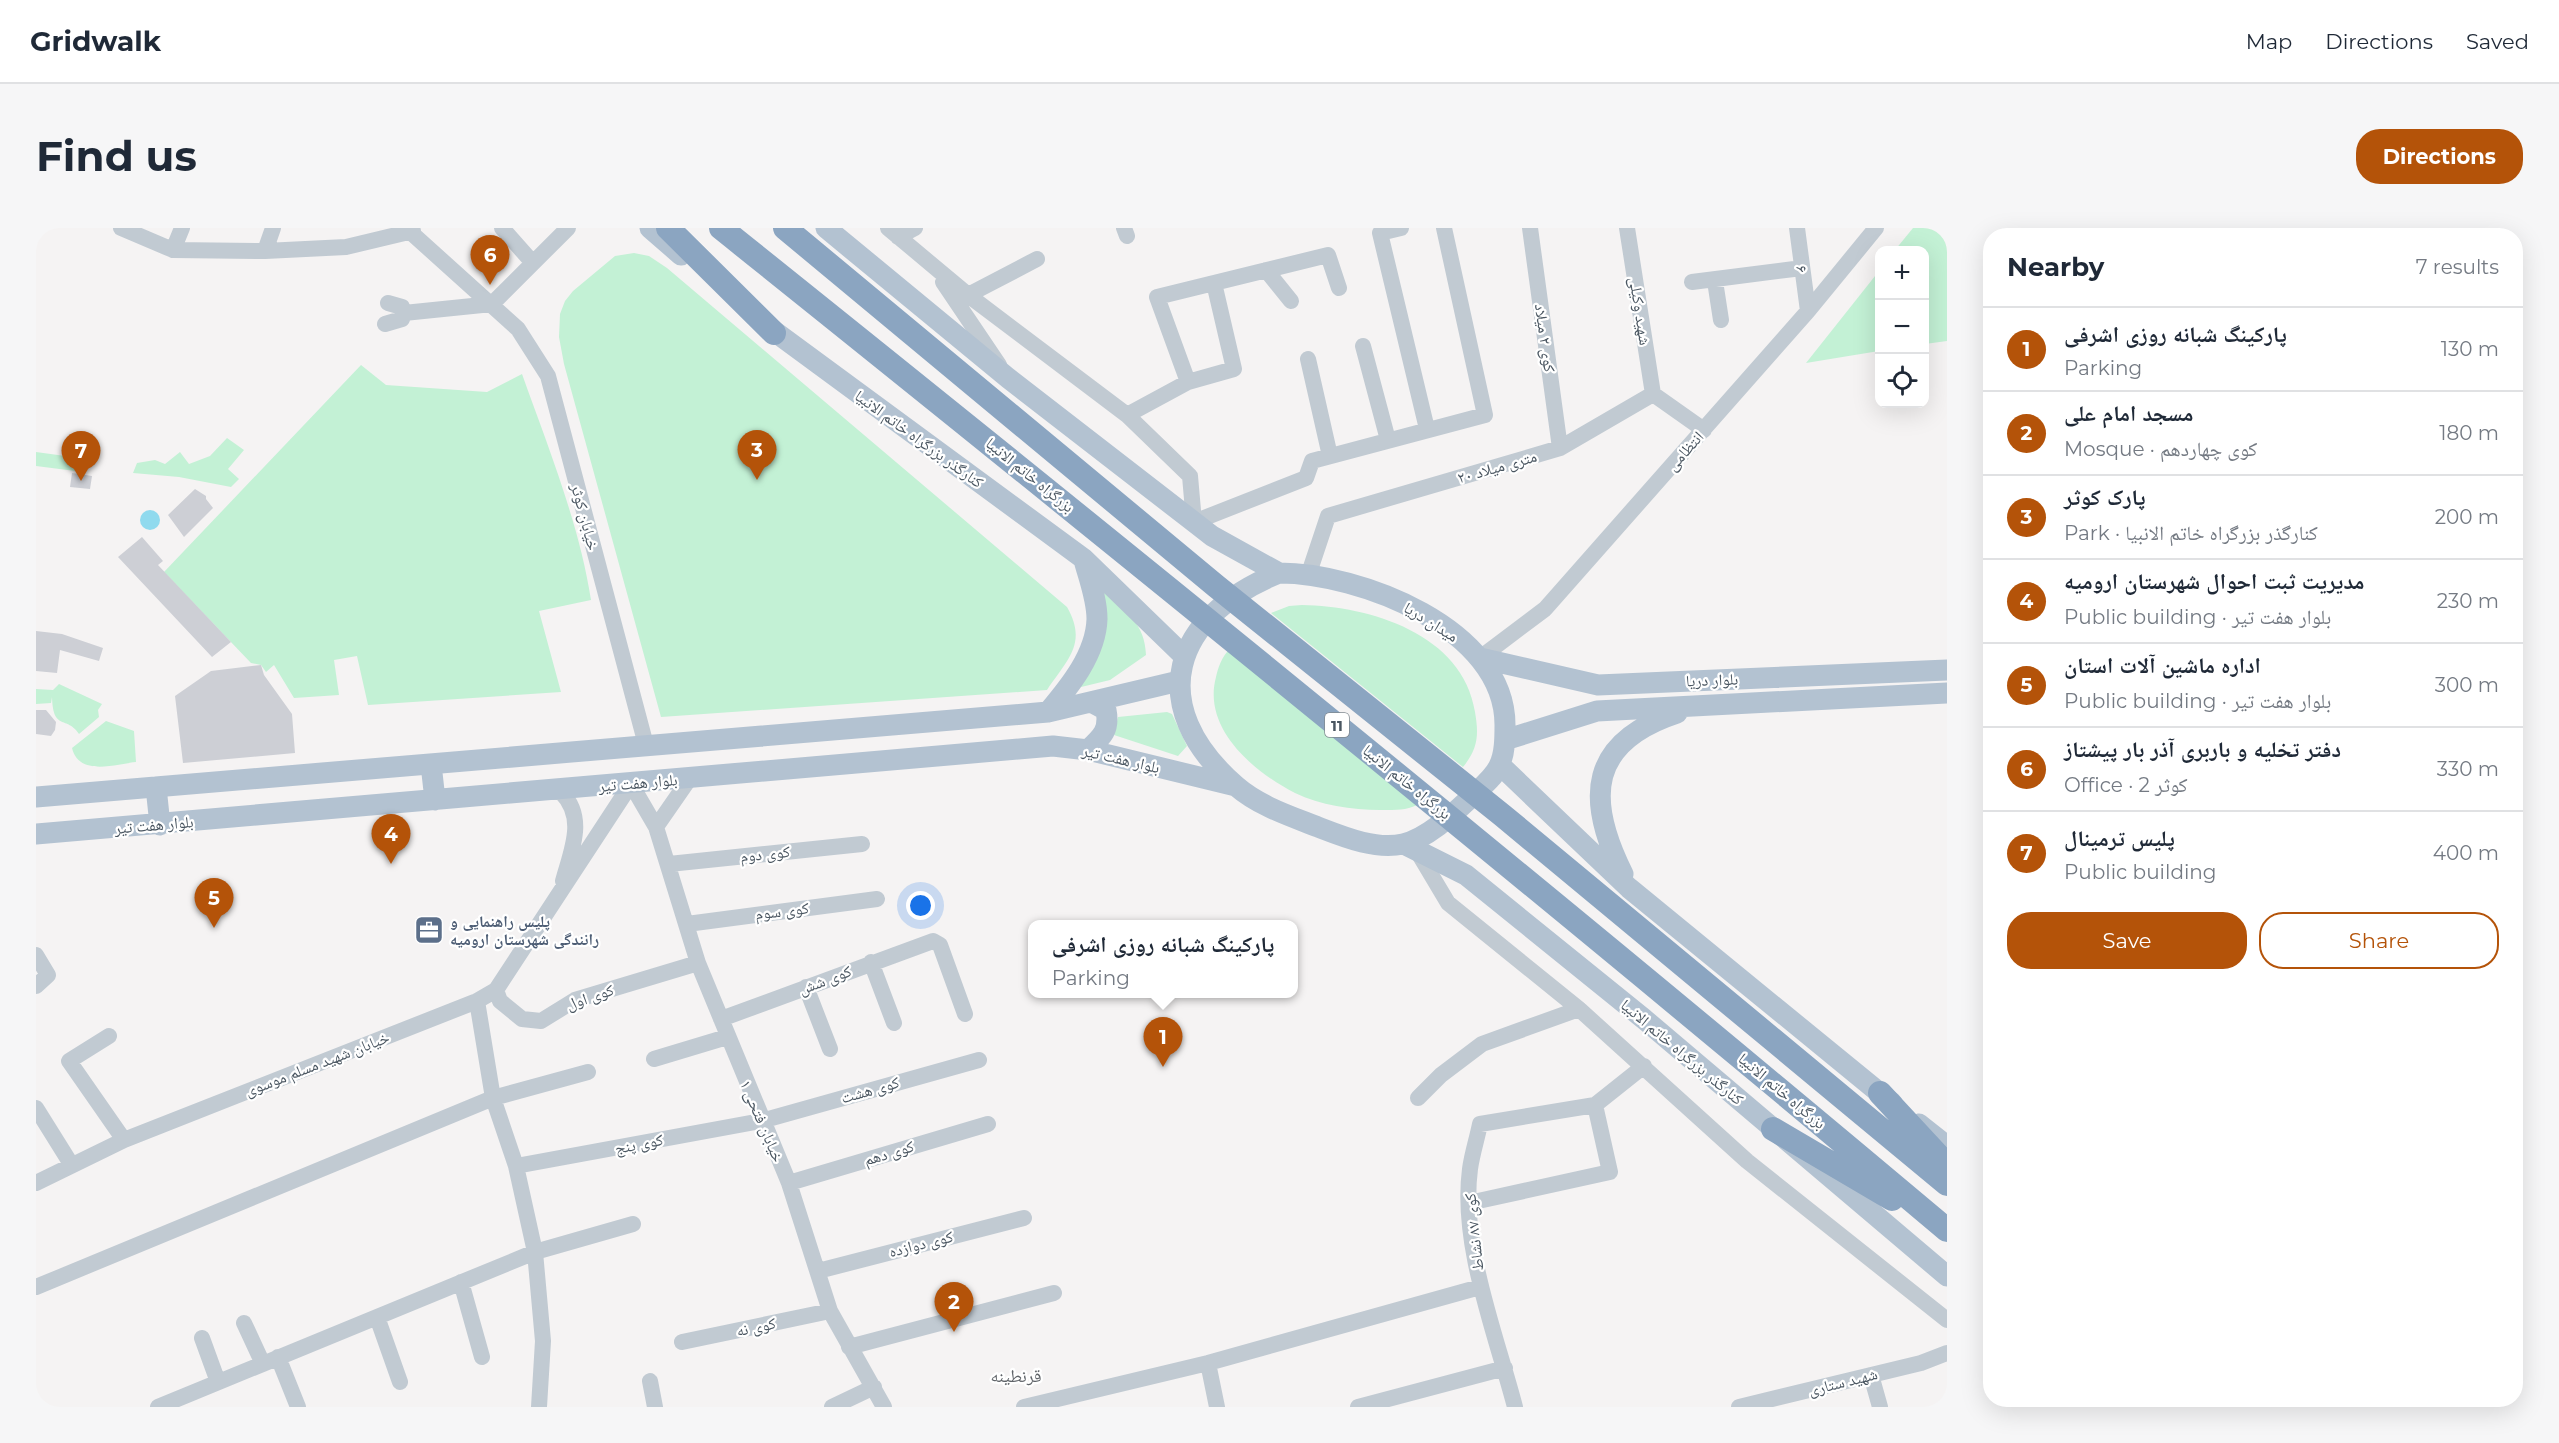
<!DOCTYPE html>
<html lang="en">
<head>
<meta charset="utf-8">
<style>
  :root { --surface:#fff; --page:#f6f6f7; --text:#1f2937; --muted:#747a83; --line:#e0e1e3; --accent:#b45309 }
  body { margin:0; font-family:Montserrat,"Noto Naskh Arabic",sans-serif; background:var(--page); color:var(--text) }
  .controls { position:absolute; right:18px; top:18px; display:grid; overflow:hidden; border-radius:12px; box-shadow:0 6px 24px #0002 }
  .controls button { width:54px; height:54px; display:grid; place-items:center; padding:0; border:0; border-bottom:2px solid var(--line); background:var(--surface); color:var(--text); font:30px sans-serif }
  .you { position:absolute; left:885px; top:678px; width:21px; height:21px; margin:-15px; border:4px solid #fff; border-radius:50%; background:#1a73e8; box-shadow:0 0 0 9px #1a73e833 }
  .badge { display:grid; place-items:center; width:39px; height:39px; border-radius:50%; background:var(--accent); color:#fff; font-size:20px; font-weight:700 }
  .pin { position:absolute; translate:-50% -50px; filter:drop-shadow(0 2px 3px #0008) }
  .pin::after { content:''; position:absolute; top:32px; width:21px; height:18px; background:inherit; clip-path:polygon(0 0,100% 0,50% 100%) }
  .popup { position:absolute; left:992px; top:692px; width:270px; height:78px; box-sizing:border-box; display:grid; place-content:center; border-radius:12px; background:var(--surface); filter:drop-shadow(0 2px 4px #0005); font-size:20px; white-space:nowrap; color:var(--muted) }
  .popup b { font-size:22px; color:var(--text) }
  .popup::after { content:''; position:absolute; left:50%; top:100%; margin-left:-12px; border:12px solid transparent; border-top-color:var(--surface) }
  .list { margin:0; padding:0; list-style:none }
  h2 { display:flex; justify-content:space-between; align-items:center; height:78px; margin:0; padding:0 24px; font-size:26px }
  h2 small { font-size:20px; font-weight:400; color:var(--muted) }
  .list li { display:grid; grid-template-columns:39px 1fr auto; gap:18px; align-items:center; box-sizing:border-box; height:84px; padding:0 24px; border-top:2px solid var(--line) }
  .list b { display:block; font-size:22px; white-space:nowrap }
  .list p { margin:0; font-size:20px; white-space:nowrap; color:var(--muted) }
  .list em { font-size:20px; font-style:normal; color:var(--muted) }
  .actions { display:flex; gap:12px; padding:18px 24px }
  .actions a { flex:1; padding:14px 0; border:2px solid var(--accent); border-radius:24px; text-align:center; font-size:21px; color:var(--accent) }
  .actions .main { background:var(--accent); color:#fff }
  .icon { flex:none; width:33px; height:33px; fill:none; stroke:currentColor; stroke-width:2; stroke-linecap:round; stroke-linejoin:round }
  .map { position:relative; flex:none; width:1911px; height:1179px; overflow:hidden; border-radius:24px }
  header { display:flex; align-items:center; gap:36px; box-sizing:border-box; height:84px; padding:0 30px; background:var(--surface); border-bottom:2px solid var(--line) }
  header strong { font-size:28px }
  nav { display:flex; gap:33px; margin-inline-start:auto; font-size:21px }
  .intro { display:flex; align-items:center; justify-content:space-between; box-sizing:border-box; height:144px; padding:0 36px }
  h1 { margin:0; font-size:42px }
  .button { padding:15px 27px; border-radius:24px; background:var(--accent); color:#fff; font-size:21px; font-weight:700 }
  main { display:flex; gap:36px; padding:0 36px }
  aside { flex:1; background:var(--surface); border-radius:24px; box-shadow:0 6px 24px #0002 }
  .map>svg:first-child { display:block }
  .green { fill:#c3f1d5 }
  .water { fill:#90daee }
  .building { fill:#cdcfd5 }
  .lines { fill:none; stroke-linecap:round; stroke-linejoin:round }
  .minor { stroke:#c1cad2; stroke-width:16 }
  .major { stroke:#b3c2d1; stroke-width:21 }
  .highway { stroke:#8ba5c1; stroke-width:24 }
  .labels { text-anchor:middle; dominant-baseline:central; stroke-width:4.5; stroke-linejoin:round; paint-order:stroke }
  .shield { fill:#fff; stroke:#808990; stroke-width:1.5 }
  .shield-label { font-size:15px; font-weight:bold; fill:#4a5661 }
  .street-label { font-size:16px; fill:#4a5661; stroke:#fff }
  .service-label { font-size:16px; font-weight:bold; fill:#4e5e75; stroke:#fff; text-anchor:start }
  .neighbourhood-label { font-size:18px; fill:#5f6368; stroke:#fff }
</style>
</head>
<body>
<header>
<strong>Gridwalk</strong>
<nav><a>Map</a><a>Directions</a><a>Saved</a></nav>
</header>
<div class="intro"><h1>Find us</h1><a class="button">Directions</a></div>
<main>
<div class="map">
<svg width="1911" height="1179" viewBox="0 0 1911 1179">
  <rect width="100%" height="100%" fill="#f5f3f3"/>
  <!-- green -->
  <path class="green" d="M1877,0H1911V113L1889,116L1888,22H1859Z
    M598,25L613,28L631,40L1031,379C1052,416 1031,432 1011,462L625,489L528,136L523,109L524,86L529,73L537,63L579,28Z
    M1843,43V123L1770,135Z
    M325,137L350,157L451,164L486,146C512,219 543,295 555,372L503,383L525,464L332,477L321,428L298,432L303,467L258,470L238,437L230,444L225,437L215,435L128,344Z
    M191,210L208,222L192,241L203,251L195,259L143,249L97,245L101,235L119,232L129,236L144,224L153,236L174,228Z
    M0,224L51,231L47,244L0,238Z
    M1065,364H1068C1090,384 1109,395 1110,427L1074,452L1041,460Z
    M1266,377C1334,378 1427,406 1439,484C1443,507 1442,521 1427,539L1235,385L1253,378Z
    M1194,421L1384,575C1373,583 1357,582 1344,582C1316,582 1284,577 1259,565C1218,544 1166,501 1180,449C1182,440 1186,428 1194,421Z
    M23,456L66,476L62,482L63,489L43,506C31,487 17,504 16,469L15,475L0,476V461L17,462Z
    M1131,484L1136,486L1151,518L1142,528L1078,507L1082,489Z
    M70,493L98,503L100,534C80,536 43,549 36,520Z"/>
  <!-- water -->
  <path class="water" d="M104 292a10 10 0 1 1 20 0a10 10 0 1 1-20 0Z"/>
  <!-- building -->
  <path class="building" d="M36,245L56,248L54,261L34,259Z
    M159,261L170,268V271L177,280L148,309L132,287Z
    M106,309L127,333L122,337L195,414L176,429L82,329Z
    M0,403L26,406L67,420L63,433L24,422L21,445L0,443Z
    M225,437L228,447L256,486L259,525L147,535L139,468L175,443Z
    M0,482H10L20,494L19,502L15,508L0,506Z"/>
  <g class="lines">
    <!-- minor -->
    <path class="minor" d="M85,0L137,22L229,23L310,19L377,3L376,0
      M370,0L482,101L512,148L610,517
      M466,0L497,35
      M852,0L932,67L1091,187L1154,248L1158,294L1270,250L1276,233L1449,187L1408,0
      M1088,0L1091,8
      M1365,0L1344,5L1391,201
      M1494,0L1524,220
      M1591,0L1617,166
      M1761,0L1772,83
      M862,9L879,0
      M137,22L146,0
      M229,23L237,0
      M1230,42L1255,73
      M1679,53L1685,92
      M907,54L963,137
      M1656,54L1766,40
      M932,67L1001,31
      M352,75L366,79L368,85
      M368,85L456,76L532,0
      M349,96L366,91L368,85
      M1327,118L1352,212
      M1272,131L1294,228
      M1152,154L1121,69L1292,27L1303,60
      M1091,187L1152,154L1198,141L1178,55
      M1273,345L1292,288L1524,220L1617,166L1668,202
      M1444,430L1509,381L1772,83L1840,0
      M512,564H525C551,590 535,623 527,653
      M620,599L654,550
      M1381,623L1412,675L1543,781L1711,933L1911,1092
      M633,636L826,616
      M651,696L841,671
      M0,727L12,747L0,758
      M835,734L858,795
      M770,759L794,821
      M460,762L464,773L486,791L505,793L539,772L662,735
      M441,773L457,870L480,938L499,1024L507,1113L503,1179
      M685,791L897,713L904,717L929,786
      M73,808L33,833L88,912
      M618,831L691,809
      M1382,870L1405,847L1446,816L1543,781
      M0,880L35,936
      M480,938L725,893L943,832
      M0,955L88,912L441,773L460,762L595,556L620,599L662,735L753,955L794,1083L848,1179
      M753,955L952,896
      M1433,975L1574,944L1559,877
      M782,1043L988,990
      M425,1054L446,1129
      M0,1059L457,870L552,844
      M341,1089L364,1154
      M208,1095L227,1136
      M166,1110L182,1154
      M646,1114L794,1083
      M813,1119L1018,1065
      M242,1129L262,1179
      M1172,1135L1181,1179
      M1835,1147L1844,1179
      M614,1153L619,1179
      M122,1179L499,1024L597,996
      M796,1179L838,1159
      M988,1179L1172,1135L1444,1059
      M1322,1179L1469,1140
      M1479,1179C1460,1106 1424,1017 1434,941C1436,926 1441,911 1444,896L1559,877L1608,838
      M1703,1179L1885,1135L1911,1125"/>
    <!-- major -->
    <path class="major" d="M614,0L645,27
      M790,0L972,150L1158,294L1176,308L1243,345
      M727,95L1048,331L1148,428
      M1243,345C1323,345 1469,400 1469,497C1469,510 1469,526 1463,538C1457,551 1442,562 1432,572C1416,587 1390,611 1367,616C1339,622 1308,609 1282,599C1254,588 1223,578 1200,558C1107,477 1136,388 1243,345Z
      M1444,430L1562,457L1911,442
      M1012,484C1034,458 1060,426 1061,391C1061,371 1053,351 1048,332
      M1469,512L1561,483L1911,465
      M1052,522C1066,509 1074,502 1070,482L1057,475
      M395,536L399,572
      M1464,537L1593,660L1856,875
      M120,559L124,597
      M0,569L1012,484L1143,453
      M0,606L1017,518L1052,522L1200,558
      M1368,616L1430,647L1608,791L1911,1048
      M1587,646C1549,570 1553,514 1641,485
      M1883,896L1911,918"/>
    <!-- highway -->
    <path class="highway" d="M632,0L738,105
      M685,0C1097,330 1507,662 1911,1002
      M749,0L1180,358L1466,587L1911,956
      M1844,865L1911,937
      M1737,901L1856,971"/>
  </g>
  <!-- icons -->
  <defs>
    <g id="office-square" transform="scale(1.5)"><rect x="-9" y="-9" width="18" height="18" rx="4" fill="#5c6f8a" stroke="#fff"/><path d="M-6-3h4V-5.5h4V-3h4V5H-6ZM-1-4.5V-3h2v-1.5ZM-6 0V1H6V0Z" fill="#fff"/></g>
  </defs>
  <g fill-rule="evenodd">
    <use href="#office-square" x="393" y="702"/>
  </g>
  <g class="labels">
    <!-- shield labels -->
    <rect class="shield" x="1289" y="485" width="24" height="24" rx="4.5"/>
    <g class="shield-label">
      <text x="1301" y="497">11</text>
    </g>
    <!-- street labels -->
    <g class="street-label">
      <text transform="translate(1766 41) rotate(82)">۶</text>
      <text transform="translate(1604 83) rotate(81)">شهید وکیلی</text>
      <text transform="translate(1509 110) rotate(82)">کوی ۲ میلاد</text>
      <text transform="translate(883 211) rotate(36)">کنارگذر بزرگراه خاتم الانبیا</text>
      <text transform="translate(1649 223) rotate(-48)">انتظامی</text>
      <text transform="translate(1461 239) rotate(-16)">۲۰ متری میلاد</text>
      <text transform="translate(994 247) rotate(39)">بزرگراه خاتم الانبیا</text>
      <text transform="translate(549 289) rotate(75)">خیابان کوثر</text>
      <text transform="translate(1395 394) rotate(32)">میدان دریا</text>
      <text transform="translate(1676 452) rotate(-2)">بلوار دریا</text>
      <text transform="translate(1085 531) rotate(13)">بلوار هفت تیر</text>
      <text transform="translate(1371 554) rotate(39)">بزرگراه خاتم الانبیا</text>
      <text transform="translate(602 555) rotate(-5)">بلوار هفت تیر</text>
      <text transform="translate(118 597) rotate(-5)">بلوار هفت تیر</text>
      <text transform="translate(729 626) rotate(-6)">کوی دوم</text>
      <text transform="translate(746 683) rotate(-7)">کوی سوم</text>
      <text transform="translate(789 752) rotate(-21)">کوی شش</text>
      <text transform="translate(554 769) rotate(-19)">کوی اول</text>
      <text transform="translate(1646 824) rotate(40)">کنارگذر بزرگراه خاتم الانبیا</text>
      <text transform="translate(281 836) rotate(-21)">خیابان شهید مسلم موسوی</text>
      <text transform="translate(834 862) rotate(-16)">کوی هشت</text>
      <text transform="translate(1746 863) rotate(40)">بزرگراه خاتم الانبیا</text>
      <text transform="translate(726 893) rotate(67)">خیابان فتحی ۱</text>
      <text transform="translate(603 916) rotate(-11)">کوی پنج</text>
      <text transform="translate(853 925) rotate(-17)">کوی دهم</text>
      <text transform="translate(1438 1004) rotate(-96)">کوی ۸۷ نشاط</text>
      <text transform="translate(885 1016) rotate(-14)">کوی دوازده</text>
      <text transform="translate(720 1099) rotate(-12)">کوی نه</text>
      <text transform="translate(1807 1154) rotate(-14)">شهید ستاری</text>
    </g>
    <!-- service labels -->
    <g class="service-label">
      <text x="414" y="693">پلیس راهنمایی و<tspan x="414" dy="18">رانندگی شهرستان ارومیه</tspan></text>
    </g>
    <!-- neighbourhood labels -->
    <g class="neighbourhood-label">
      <text x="980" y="1148">قرنطینه</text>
    </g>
  </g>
</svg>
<div class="controls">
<button>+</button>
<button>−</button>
<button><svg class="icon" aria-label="locate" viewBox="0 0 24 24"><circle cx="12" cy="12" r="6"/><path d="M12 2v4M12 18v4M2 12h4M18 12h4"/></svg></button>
</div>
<div class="you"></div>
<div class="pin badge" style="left:1127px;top:839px">1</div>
<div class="popup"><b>پارکینگ شبانه روزی اشرفی</b>Parking</div>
<div class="pin badge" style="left:918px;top:1104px">2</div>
<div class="pin badge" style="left:721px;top:252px">3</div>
<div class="pin badge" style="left:355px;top:636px">4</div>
<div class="pin badge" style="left:178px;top:700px">5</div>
<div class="pin badge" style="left:454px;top:57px">6</div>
<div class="pin badge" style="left:45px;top:253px">7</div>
</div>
<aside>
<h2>Nearby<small>7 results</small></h2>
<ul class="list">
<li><span class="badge">1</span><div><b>پارکینگ شبانه روزی اشرفی</b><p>Parking</p></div><em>130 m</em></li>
<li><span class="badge">2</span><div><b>مسجد امام علی</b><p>Mosque · کوی چهاردهم</p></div><em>180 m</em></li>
<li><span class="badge">3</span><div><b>پارک کوثر</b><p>Park · کنارگذر بزرگراه خاتم الانبیا</p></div><em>200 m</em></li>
<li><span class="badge">4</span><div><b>مدیریت ثبت احوال شهرستان ارومیه</b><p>Public building · بلوار هفت تیر</p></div><em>230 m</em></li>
<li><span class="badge">5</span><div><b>اداره ماشین آلات استان</b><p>Public building · بلوار هفت تیر</p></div><em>300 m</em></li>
<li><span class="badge">6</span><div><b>دفتر تخلیه و باربری آذر بار پیشتاز</b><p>Office · کوثر 2</p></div><em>330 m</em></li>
<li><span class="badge">7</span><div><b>پلیس ترمینال</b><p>Public building</p></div><em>400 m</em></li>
</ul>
<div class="actions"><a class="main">Save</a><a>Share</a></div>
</aside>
</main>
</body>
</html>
